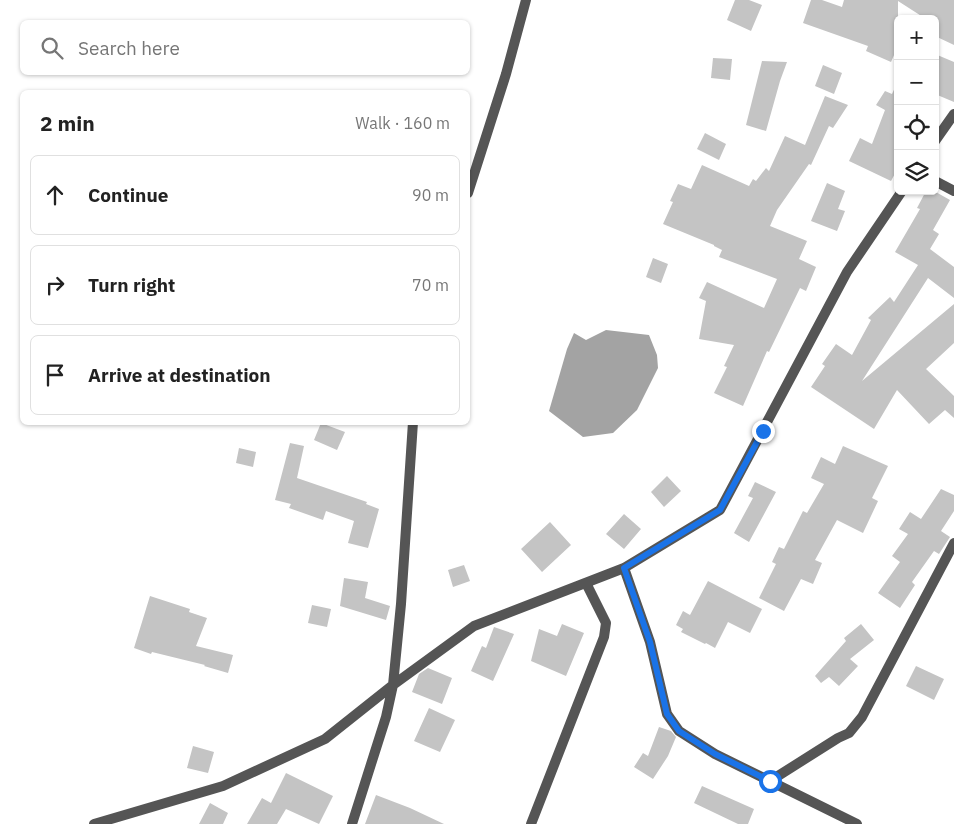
<!DOCTYPE html>
<html lang="en">
<head>
<meta charset="utf-8">
<style>
  :root { --surface:#fff; --page:#f6f6f6; --text:#222; --muted:#767676; --line:#e0e0e0 }
  body { margin:0; font-family:"IBM Plex Sans",sans-serif; background:var(--page); color:var(--text) }
  .controls { position:absolute; right:15px; top:15px; display:grid; overflow:hidden; border-radius:8px; box-shadow:0 1px 4px #0004 }
  .controls button { width:45px; height:45px; display:grid; place-items:center; padding:0; border:0; border-bottom:1px solid var(--line); background:var(--surface); color:var(--text); font:25px sans-serif }
  .stop { position:absolute; width:15px; height:15px; margin:-11px; border:4px solid #1a73e8; border-radius:50%; background:#fff }
  .stop.end { background:#1a73e8; border-color:#fff; box-shadow:0 1px 5px #0008 }
  .list { margin:0; padding:0; list-style:none }
  h2 { display:flex; justify-content:space-between; align-items:center; height:65px; margin:0; padding:0 20px; font-size:21px }
  h2 small { font-size:16px; font-weight:400; color:var(--muted) }
  .list li { display:grid; grid-template-columns:32px 1fr auto; gap:15px; align-items:center; box-sizing:border-box; height:80px; margin:0 10px 10px; padding:0 10px; border:1px solid var(--line); border-radius:8px }
  .list b { display:block; font-size:19px; white-space:nowrap }
  .list em { font-size:16px; font-style:normal; color:var(--muted) }
  .icon { flex:none; width:28px; height:28px; fill:none; stroke:currentColor; stroke-width:2; stroke-linecap:round; stroke-linejoin:round }
  .map { position:relative; flex:none; width:954px; height:824px; overflow:hidden }
  .search { position:absolute; background:var(--surface); box-shadow:0 1px 4px #0004; left:20px; top:20px; width:450px; height:55px; display:flex; align-items:center; gap:12px; box-sizing:border-box; padding:0 18px; border-radius:8px; color:var(--muted); font-size:19px }
  .panel { position:absolute; background:var(--surface); box-shadow:0 1px 4px #0004; left:20px; top:90px; width:450px; height:335px; border-radius:8px }
  .map>svg:first-child { display:block }
  .water { fill:#a3a3a3 }
  .building { fill:#c4c4c4 }
  .lines { fill:none; stroke-linecap:round; stroke-linejoin:round }
  .street { stroke:#555; stroke-width:10 }
  .route { stroke:#1a73e8; stroke-width:6 }
</style>
</head>
<body>
<div class="map">
<svg width="954" height="824" viewBox="0 0 954 824">
  <rect width="100%" height="100%" fill="#fff"/>
  <!-- water -->
  <path class="water" d="M606,330L649,335L657,355L658,368L637,410L613,433L583,437L549,411L567,349L574,333L586,340Z"/>
  <!-- building -->
  <path class="building" d="M735,0H749L762,5L751,31L727,20Z
    M811,0H822L842,7L844,0H954V45L935,36V19H926L898,1V46L891,62L866,51L868,46L803,23Z
    M935,54L954,62V102L935,94Z
    M713,58L732,59L730,80L711,78Z
    M762,61L787,62L780,81L766,131L746,125Z
    M823,65L842,73L834,94L815,86Z
    M898,81V168L891,181L849,161L860,138L872,144L885,110L876,105L885,91L892,94Z
    M825,96L848,105L833,128L829,126L811,165L809,164L777,210L770,226L807,241L799,259L816,267L806,291L800,288L769,352L767,351L743,406L714,393L727,367L724,366L734,345L699,339L706,301L699,298L707,282L764,308L777,279L719,257L722,250L714,246V245L663,224L673,202L670,201L678,184L691,189L702,165L749,186L753,179L756,181L766,168L769,171L785,136L805,145Z
    M705,133L726,144L719,160L697,149Z
    M827,183L845,191L838,209L845,211L837,231L811,221Z
    M926,191H934L950,200L933,230L939,234L930,249L954,267V298L928,278L862,381L954,304V343L926,369L954,396V418L945,410L929,424L897,390L874,429L811,387L825,366L822,364L836,344L852,355L871,320L868,318L890,297L894,302L918,265L895,252L920,209L917,208Z
    M653,258L668,264L661,283L646,277Z
    M321,423L345,432L337,450L314,440Z
    M290,443L304,446L297,478L367,502L366,504L379,509L368,548L348,543L354,521L326,511L323,520L289,508L291,504L275,500Z
    M843,446L888,466L872,498L878,501L863,533L837,520L815,560L822,563L813,584L801,579L784,611L759,598L776,564L772,562L779,547L784,549L803,511L807,513L824,484L811,478L821,457L835,464Z
    M239,448L256,452L253,467L236,463Z
    M667,476L681,491L664,507L651,492Z
    M755,482L776,492L749,542L734,533L753,498L748,496Z
    M941,489L954,495V511L941,531L950,537L939,554L934,551L912,582L915,585L900,608L878,593L900,562L892,556L908,534L899,529L910,512L921,519Z
    M624,514L641,529L624,549L606,534Z
    M550,522L571,545L542,572L521,549Z
    M464,565L470,581L453,587L448,570Z
    M344,578L368,582L365,598L390,606L386,620L340,606Z
    M708,581L762,609L750,633L728,622L715,648L706,643L705,644L681,632L683,629L676,625L683,611L690,615Z
    M150,596L190,609L189,612L207,618L196,646L233,655L228,673L204,666L205,665L152,652L151,654L134,648Z
    M312,605L331,609L327,627L308,623Z
    M562,624L584,633L566,676L531,661L539,629L557,636Z
    M861,624L874,640L850,659L858,666L839,686L829,677L821,683L815,676L846,641L844,638Z
    M494,627L514,634L493,681L471,671L482,646L486,648Z
    M916,666L944,679L934,700L906,686Z
    M428,668L452,678L442,704L412,692L419,674Z
    M429,708L455,720L440,752L414,741Z
    M659,727L671,731L676,737L668,756L653,779L634,767L643,753L648,756Z
    M193,746L214,752L208,773L187,768Z
    M286,773L333,796L319,824L286,809L277,824H247L262,798L271,803Z
    M702,786L754,809L748,824H738L694,803Z
    M376,795L410,808L444,824H365Z
    M210,803L228,813L223,824H199Z"/>
  <g class="lines">
    <!-- street -->
    <path class="street" d="M935,141L954,114
      M935,181L954,191
      M468,193L506,74L526,0
      M624,568L650,642L667,714L679,731L715,754L857,824
      M770,781L838,738L849,733L862,717L954,543
      M94,824L223,786L325,739L393,685L474,626L624,568L720,510L847,272L902,191
      M352,824L386,717L393,685L401,604L413,422
      M531,824L604,637L606,623L586,583"/>
  </g>
  <g class="lines">
    <!-- route -->
    <path class="route" d="M763,431L720,510L624,568L650,642L667,714L679,731L715,754L770,781"/>
  </g>
</svg>
<div class="controls">
<button>+</button>
<button>−</button>
<button><svg class="icon" aria-label="locate" viewBox="0 0 24 24"><circle cx="12" cy="12" r="6"/><path d="M12 2v4M12 18v4M2 12h4M18 12h4"/></svg></button>
<button><svg class="icon" aria-label="layers" viewBox="0 0 24 24"><path d="M12 4l9 5-9 5-9-5zM3 14l9 5 9-5"/></svg></button>
</div>
<div class="stop" style="left:770px;top:781px"></div>
<div class="stop end" style="left:763px;top:431px"></div>
<div class="search"><svg class="icon" aria-label="search" viewBox="0 0 24 24"><circle cx="10" cy="10" r="6"/><path d="M15 15l6 6"/></svg>Search here</div>
<section class="panel">
<h2>2 min<small>Walk · 160 m</small></h2>
<ul class="list">
<li><svg class="icon" aria-label="ahead" viewBox="0 0 24 24"><path d="M12 20V5M6 11l6-6 6 6"/></svg><div><b>Continue</b></div><em>90 m</em></li>
<li><svg class="icon" aria-label="right" viewBox="0 0 24 24"><path d="M7 20v-9h11M14 6l5 5-5 5"/></svg><div><b>Turn right</b></div><em>70 m</em></li>
<li><svg class="icon" aria-label="arrive" viewBox="0 0 24 24"><path d="M6 21V4h12l-3 4 3 4H6"/></svg><div><b>Arrive at destination</b></div></li>
</ul>
</section>
</div>
</body>
</html>
